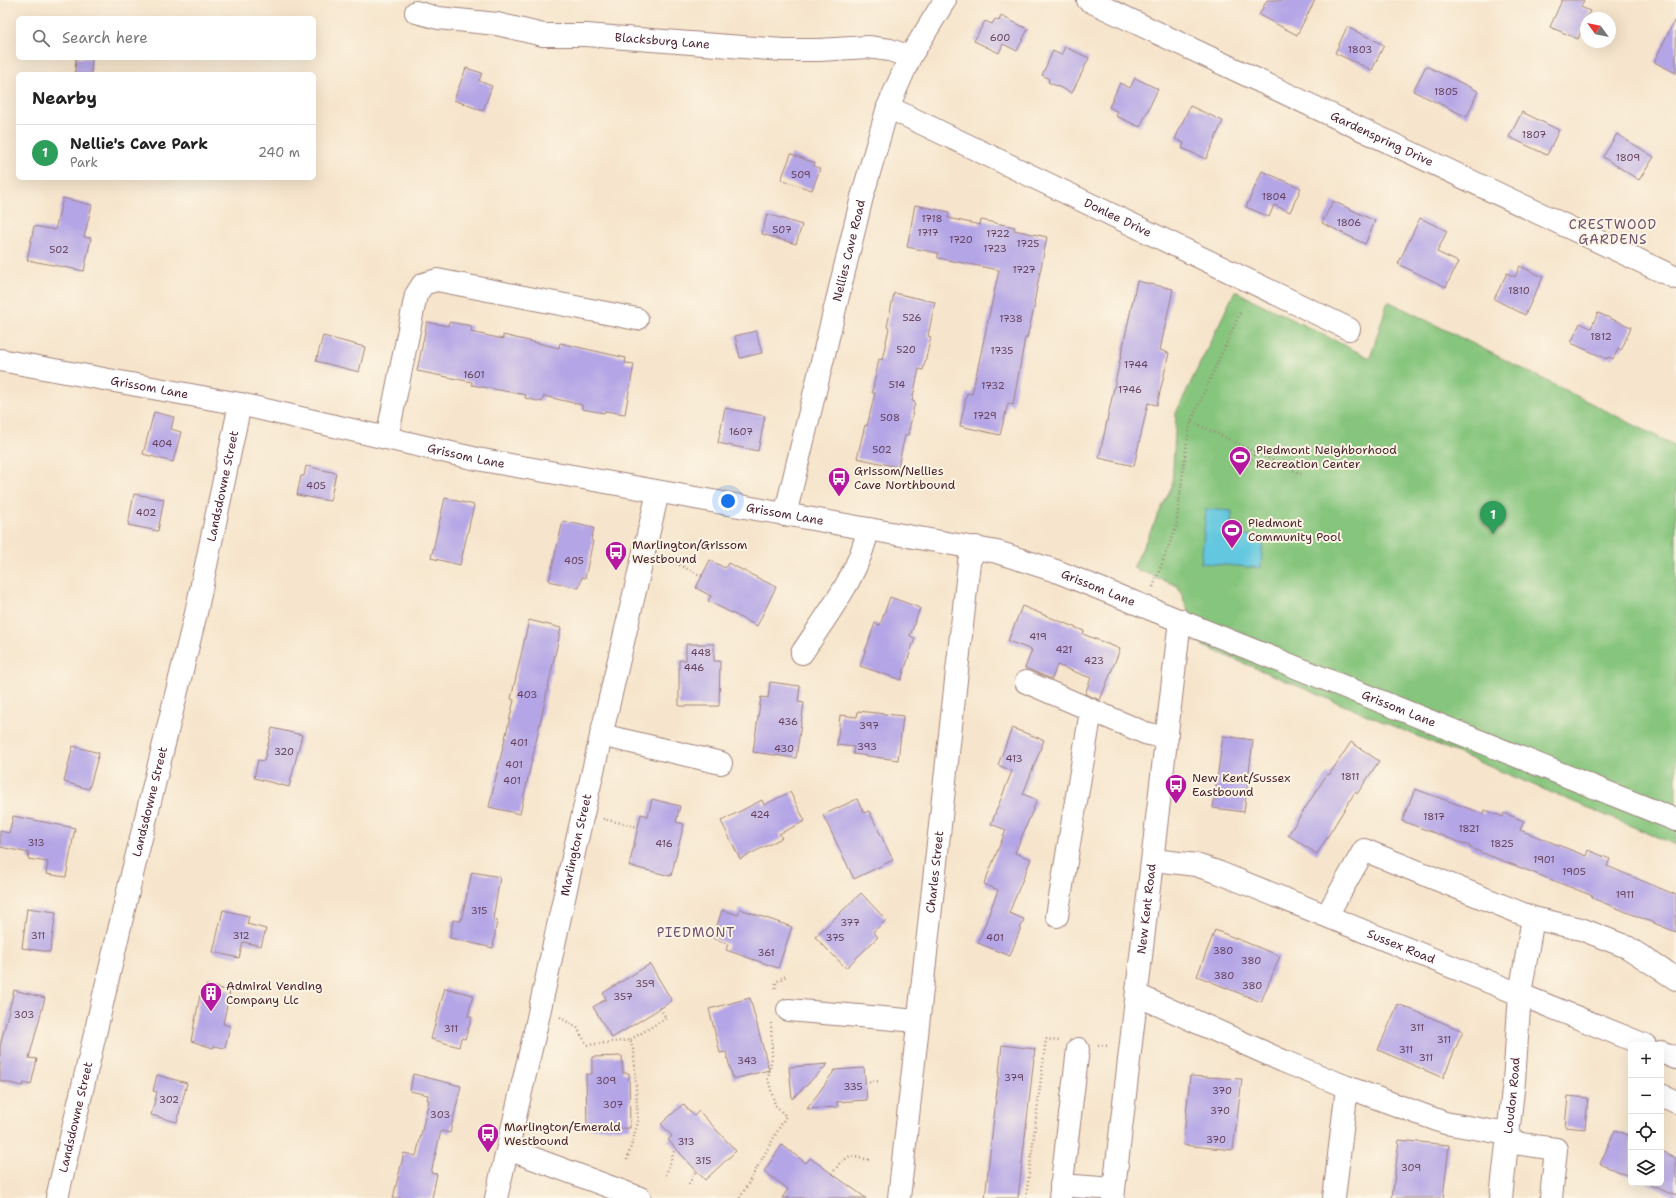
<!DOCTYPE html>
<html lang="en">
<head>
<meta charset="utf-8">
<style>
  :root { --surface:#fff; --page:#f2f2f2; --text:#222; --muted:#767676; --line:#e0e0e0; --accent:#b5179e }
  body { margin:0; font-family:"Shantell Sans",sans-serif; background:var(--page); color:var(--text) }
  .controls { position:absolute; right:12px; bottom:12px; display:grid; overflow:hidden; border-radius:6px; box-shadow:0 4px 16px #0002 }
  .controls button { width:36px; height:36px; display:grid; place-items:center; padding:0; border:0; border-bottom:1px solid var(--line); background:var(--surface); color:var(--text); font:20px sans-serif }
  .compass { position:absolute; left:1580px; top:12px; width:36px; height:36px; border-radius:50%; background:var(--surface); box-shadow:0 4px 16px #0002; rotate:303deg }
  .you { position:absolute; left:728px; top:501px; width:14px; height:14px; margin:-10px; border:3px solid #fff; border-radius:50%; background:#1a73e8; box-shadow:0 0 0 6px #1a73e833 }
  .badge { display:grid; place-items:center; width:26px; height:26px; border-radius:50%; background:var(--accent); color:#fff; font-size:13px; font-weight:700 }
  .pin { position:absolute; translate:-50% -33px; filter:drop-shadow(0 1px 2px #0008) }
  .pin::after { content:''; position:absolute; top:21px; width:14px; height:12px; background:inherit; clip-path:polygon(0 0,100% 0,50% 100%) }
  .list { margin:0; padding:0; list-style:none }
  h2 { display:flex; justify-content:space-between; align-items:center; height:52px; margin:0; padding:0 16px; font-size:17px }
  h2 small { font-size:13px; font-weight:400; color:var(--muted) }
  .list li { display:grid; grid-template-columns:26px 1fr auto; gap:12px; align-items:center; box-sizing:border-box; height:56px; padding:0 16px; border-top:1px solid var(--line) }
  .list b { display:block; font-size:15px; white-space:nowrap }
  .list p { margin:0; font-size:13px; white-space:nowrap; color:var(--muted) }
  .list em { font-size:13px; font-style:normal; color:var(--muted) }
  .icon { flex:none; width:22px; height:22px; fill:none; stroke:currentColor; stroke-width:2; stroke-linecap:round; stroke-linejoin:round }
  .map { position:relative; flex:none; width:1676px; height:1198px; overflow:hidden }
  .search { position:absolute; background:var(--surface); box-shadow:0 4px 16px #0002; left:16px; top:16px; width:300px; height:44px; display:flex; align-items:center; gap:10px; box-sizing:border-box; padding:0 14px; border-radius:6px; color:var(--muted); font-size:15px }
  .panel { position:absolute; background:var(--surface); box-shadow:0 4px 16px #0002; left:16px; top:72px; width:300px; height:108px; border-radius:6px }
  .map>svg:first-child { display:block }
  .green { fill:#86c57d; stroke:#687254 }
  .water { fill:#62c7df; stroke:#567385 }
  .building { fill:#b4a5e6 }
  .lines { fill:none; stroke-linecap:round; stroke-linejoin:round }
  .minor-casing { stroke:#a0827c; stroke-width:24 }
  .path { stroke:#a0827c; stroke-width:2.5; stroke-dasharray:1 3; stroke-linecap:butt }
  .minor { stroke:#fff; stroke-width:22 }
  .labels { text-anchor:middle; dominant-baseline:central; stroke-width:4; stroke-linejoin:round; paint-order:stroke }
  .number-label { font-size:10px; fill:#64405a }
  .street-label { font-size:12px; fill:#4a1f2b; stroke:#fcf5e5 }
  .poi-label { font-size:12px; fill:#4a1f2b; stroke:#fcf5e5; text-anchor:start }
  .neighbourhood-label { font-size:13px; letter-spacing:1px; fill:#6f4e6c; stroke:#fcf5e5 }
</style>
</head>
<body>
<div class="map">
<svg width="1676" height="1198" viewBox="0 0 1676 1198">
  <rect width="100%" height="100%" fill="#fcf5e5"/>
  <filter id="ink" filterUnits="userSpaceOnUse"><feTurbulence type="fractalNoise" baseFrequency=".025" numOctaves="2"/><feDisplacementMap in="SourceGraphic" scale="8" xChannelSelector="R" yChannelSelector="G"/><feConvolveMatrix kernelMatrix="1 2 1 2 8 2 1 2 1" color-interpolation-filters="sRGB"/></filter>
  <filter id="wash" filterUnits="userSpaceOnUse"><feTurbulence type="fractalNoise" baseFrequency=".012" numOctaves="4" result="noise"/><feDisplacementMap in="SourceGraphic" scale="16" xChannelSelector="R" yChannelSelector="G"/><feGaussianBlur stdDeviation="0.9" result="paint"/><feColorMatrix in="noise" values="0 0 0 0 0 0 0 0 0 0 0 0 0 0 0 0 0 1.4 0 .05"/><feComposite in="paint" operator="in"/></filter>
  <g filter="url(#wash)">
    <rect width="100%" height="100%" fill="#f6e5cc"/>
    <!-- green -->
    <path class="green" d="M1235,291L1370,358L1388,301L1676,446V845L1203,646L1178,586L1133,568L1172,486L1176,413Z"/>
    <!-- water -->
    <path class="water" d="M1206,509L1232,511L1230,534L1263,537L1261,568L1201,563Z"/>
    <g id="blocks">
      <!-- building -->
      <path class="building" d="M1267,0H1315L1297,35L1259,15Z
        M1562,0H1584L1581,7L1590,11L1586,18L1578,39L1550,27Z
        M1001,16L1028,29L1017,51L1003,44L999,53L974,41L985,21L992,24L995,19L999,21Z
        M1676,17V73L1654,62Z
        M1347,27L1384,45L1372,70L1335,53Z
        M1065,47L1089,58L1072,93L1048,82L1049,79L1042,75L1053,51L1061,55Z
        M76,58H92L91,74H75Z
        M1426,66L1478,91L1467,117L1413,91Z
        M466,68L482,73L479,81L492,86L483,111L454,100Z
        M1135,78L1158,89L1140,127L1116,116L1118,112L1109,107L1120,83L1130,88Z
        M1190,106L1223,121L1206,159L1182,148L1184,143L1175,139Z
        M1522,112L1559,130L1547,155L1509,137Z
        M1617,134L1654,157L1639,180L1603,157Z
        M791,154L815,163L814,166L820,169L812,190L781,180Z
        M1262,171L1301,188L1290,212L1274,205L1269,217L1246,207Z
        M63,198L92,205L84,237L91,238L84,271L27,260L34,226L55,230Z
        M1333,201L1375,221L1365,244L1322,223Z
        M915,205L949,212L948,218L980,225L981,220L1015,227L1014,230L1047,237L1034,303L1035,304L1027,338H1025L1013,405L1008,403L1000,435L960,426L967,393L972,394L999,270L938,258V253L907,247Z
        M767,214L802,225L796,244L762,234Z
        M1420,218L1447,231L1437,252L1458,262L1446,287L1398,264Z
        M1520,266L1543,277L1525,315L1494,299L1507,273L1515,277Z
        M1137,281L1173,289L1160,350L1169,353L1157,405L1148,403L1134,466L1099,458Z
        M894,293L935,302L928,336L931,337L923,370L919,369L912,401L915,402L908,435H905L898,467L857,458L865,425L867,426L875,393H872L879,359L882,360L889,328L887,327Z
        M1598,313L1631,327L1621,351L1618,349L1613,359L1608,357L1607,359L1571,343L1580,323L1591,328Z
        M427,322L448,326L449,322L472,326L471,332L503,339V335L559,348L560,343L626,358L625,363L634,364L625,414L605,411L604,413L582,409V405L544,396L542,402L525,398L526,395L472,385V382L417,371Z
        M756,331L762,353L740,358L735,336Z
        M323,336L365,347L359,372L316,361Z
        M725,408L765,416L758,451L718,443Z
        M154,412L174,417L171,429L181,432L173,462L143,454Z
        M306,466L336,473L330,501L297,495L301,476H304Z
        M134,494L164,499L158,531L128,525Z
        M445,498L474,505L460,565L431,558Z
        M563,521L594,528L591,540L593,541L585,578L582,577L579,588L549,581Z
        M710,560L725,568L728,563L776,587L757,626L708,601L711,596L696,588Z
        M890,597L920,608L910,636L915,638L901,680L860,666L875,623L880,625Z
        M1022,606L1084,631L1083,634L1120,649L1100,700L1085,694L1091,678L1057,665L1052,679L1025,668L1032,650L1008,641Z
        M529,620L561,628L520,814L489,807L514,700L511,699Z
        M686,644H714V661H720L719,706H679V660H686Z
        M770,682L800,686L798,702L804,703L796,758L753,752L761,697L768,698Z
        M858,711L903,716L898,760L853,754L854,747L837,745L840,715L857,717Z
        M272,728L302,735L289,787L254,778L258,760L264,761Z
        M1012,728L1044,740L1023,794L1037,800L1015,853L1031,859L1009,913L1024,919L1010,956L978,943L998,890L984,884L1006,830L991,824L1012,771L998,765Z
        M1223,736L1253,740L1244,812L1213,808Z
        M1351,742L1379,761L1357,794L1355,792L1317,854L1288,835L1327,774L1329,775Z
        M73,746L99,753L89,789L64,782Z
        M1415,789L1484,814L1485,810L1503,817L1504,813L1524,821L1520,830L1586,856L1588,850L1610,859L1607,866L1676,895V932L1592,898L1593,896L1470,848V846L1402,821Z
        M790,792L805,821L779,834L782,838L740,859L721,821L762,800L764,805Z
        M652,799L680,806L676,822L684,824L671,876L629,866L641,814L648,816Z
        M857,799L864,813L869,811L893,860L854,879L823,815Z
        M13,816L75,828L66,877L46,874L48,862L28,859L29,853L0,847V831L9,833Z
        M472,872L500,877L493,919L497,920L493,948L450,938L453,920L461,921Z
        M861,893L886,920L873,932L878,937L846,968L815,937Z
        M27,908L56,912L50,952L22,948Z
        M740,909L792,927L778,968L726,950L728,944L713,938L722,910L738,915Z
        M223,910L249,916L247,924L266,929L261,946L243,942L239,958L213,952Z
        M1215,930L1280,956L1261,1002L1197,976Z
        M650,964L672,1001L612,1038L593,1007L606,999L603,993Z
        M206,985L230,991L223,1024L230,1026L225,1048L214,1046L213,1048L191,1041L200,995L203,996Z
        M445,988L473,995L468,1016L472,1017L465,1039L461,1038L459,1047L431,1039Z
        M14,990L45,998L29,1058L37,1059L31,1085L24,1083L23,1086L0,1081V1046Z
        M750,998L769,1070L733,1079L726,1052L720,1053L709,1009Z
        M1398,1004L1463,1031L1443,1078L1378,1050Z
        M1002,1045L1035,1049L1018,1198H985Z
        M622,1056L623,1073H629L630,1128L587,1129L586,1074H592V1057Z
        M828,1064L792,1099L789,1067Z
        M864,1068L867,1100L837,1102L838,1107L807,1109L835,1070Z
        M413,1074L461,1086L450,1133L441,1131L431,1173L437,1174L432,1198H393L404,1153L416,1156L429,1100H427L428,1095L410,1091Z
        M157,1075L187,1083L177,1122L151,1115L157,1092L153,1091Z
        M1190,1076L1242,1079L1233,1150L1183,1145Z
        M1568,1096L1588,1098L1585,1129L1565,1127Z
        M683,1104L694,1116L699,1111L736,1151L705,1180L668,1140L672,1136L661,1124Z
        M1615,1130L1631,1136V1177L1600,1164Z
        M1399,1140L1449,1145L1443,1198H1392Z
        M782,1145L806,1163L810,1158L866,1198H782L788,1189L764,1171Z
        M1661,1151L1676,1158V1196L1645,1183H1661Z"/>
    </g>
  </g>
  <g filter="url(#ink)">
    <use href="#blocks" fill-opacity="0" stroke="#a0827c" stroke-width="1"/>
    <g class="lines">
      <!-- minor casing -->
      <g class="minor-casing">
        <g id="minor">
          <path id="s1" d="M1088,0L1676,278"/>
          <path id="s2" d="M416,12L438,18L497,24L543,35H586L783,50H819L868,47L890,50L910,57"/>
          <path id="s3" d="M888,107L1349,329"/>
          <path id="s4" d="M0,360L240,404L477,459L997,552L1056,571L1676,820"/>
          <path d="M387,438L416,295L423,284L437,280L637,319"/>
          <path id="s5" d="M785,515L862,197L888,107L910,57L945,0"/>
          <path d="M802,653C828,613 859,575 868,529"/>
          <path d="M1026,682L1145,733L1167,738"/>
          <path d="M601,735L721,763"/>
          <path id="s6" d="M1154,860L1196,865L1220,873L1645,1045"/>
          <path d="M1327,915L1364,850L1533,918L1581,929L1627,947L1676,979"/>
          <path d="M1057,916L1091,711"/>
          <path d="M1137,995L1283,1061L1347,1087L1445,1123L1508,1134"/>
          <path d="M788,1010L918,1021"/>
          <path d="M1661,1052L1676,1058"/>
          <path d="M1661,1095L1676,1102"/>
          <path d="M1507,1142L1556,1149L1551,1198"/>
          <path d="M508,1149L640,1198"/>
          <path d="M1061,1185L1114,1189"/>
          <path id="s7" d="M57,1198L130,883L196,613L240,404"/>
          <path id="s8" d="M496,1198L534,1036L575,848L658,492"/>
          <path id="s9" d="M899,1198L969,562L976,547"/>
          <path d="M1060,1198L1078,1049"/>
          <path id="s10" d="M1113,1198L1180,620"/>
          <path d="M1334,1198L1347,1087"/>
          <path id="s11" d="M1501,1198L1514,1081L1520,994L1533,918"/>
        </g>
      </g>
      <!-- path -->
      <path class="path" d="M1240,313L1191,421L1301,474
        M1250,463L1255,452
        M665,558L702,576
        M1153,587L1176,527L1186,448L1191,421
        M603,819L638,827
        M775,992L776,982L786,976
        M560,1017L577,1028L587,1045L630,1040L666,1018L660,1008
        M1098,1045L1109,1046
        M865,1083L879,1081
        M627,1160L638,1122L634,1052L630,1040
        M832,1174L839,1164L850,1156L870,1160
        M666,1175L675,1148
        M689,1184L696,1170
        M740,1198L786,1116L775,1105L768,1079L772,1056L771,1023
        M1026,1198L1046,1039L1059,1041"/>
      <!-- minor -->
      <use href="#minor" class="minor"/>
    </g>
  </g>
  <!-- icons -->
  <defs>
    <g id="stadium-pin" transform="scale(1.15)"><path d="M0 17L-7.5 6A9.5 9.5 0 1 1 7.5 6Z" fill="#b5179e" stroke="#fcf5e5"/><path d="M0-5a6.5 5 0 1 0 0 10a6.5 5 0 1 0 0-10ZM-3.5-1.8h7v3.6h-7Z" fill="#fff"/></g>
    <g id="bus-pin" transform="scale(1.15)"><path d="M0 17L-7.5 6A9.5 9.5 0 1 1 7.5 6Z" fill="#b5179e" stroke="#fcf5e5"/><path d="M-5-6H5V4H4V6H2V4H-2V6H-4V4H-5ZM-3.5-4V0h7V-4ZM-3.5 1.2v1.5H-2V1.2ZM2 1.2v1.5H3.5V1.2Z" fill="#fff"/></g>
    <g id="building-pin" transform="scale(1.15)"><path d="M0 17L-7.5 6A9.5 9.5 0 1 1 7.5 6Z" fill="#b5179e" stroke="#fcf5e5"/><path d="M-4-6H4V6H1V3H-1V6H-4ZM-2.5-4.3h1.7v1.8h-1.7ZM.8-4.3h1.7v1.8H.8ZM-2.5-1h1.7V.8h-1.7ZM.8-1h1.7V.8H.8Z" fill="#fff"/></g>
  </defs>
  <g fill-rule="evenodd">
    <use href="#stadium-pin" x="1240" y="457"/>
    <use href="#bus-pin" x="839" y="478"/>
    <use href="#stadium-pin" x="1232" y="530"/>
    <use href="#bus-pin" x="616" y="552"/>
    <use href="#bus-pin" x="1176" y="785"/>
    <use href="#building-pin" x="211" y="993"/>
    <use href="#bus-pin" x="488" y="1134"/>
  </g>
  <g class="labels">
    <!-- number labels -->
    <g class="number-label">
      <text x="1000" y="37">600</text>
      <text x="1360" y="49">1803</text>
      <text x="1446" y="91">1805</text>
      <text x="1534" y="134">1807</text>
      <text x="1628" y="157">1809</text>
      <text x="801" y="174">509</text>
      <text x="1274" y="196">1804</text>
      <text x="932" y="218">1718</text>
      <text x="1349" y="222">1806</text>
      <text x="782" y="229">507</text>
      <text x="928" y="232">1717</text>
      <text x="998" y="233">1722</text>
      <text x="961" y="239">1720</text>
      <text x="1028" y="243">1725</text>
      <text x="995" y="248">1723</text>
      <text x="59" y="249">502</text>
      <text x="1024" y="269">1727</text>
      <text x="1519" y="290">1810</text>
      <text x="912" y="317">526</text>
      <text x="1011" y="318">1738</text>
      <text x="1601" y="336">1812</text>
      <text x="906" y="349">520</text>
      <text x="1002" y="350">1735</text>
      <text x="1136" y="364">1744</text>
      <text x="474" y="374">1601</text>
      <text x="897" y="384">514</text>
      <text x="993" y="385">1732</text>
      <text x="1130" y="389">1746</text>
      <text x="985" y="415">1729</text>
      <text x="890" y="417">508</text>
      <text x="741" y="431">1607</text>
      <text x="162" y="443">404</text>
      <text x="882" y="449">502</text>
      <text x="316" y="485">405</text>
      <text x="146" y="512">402</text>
      <text x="574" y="560">405</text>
      <text x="1038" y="636">419</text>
      <text x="1064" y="649">421</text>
      <text x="701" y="652">448</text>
      <text x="1094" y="660">423</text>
      <text x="694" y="667">446</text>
      <text x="527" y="694">403</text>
      <text x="788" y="721">436</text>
      <text x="869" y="725">397</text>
      <text x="519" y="742">401</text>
      <text x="867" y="746">393</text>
      <text x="784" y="748">430</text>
      <text x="284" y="751">320</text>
      <text x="1014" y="758">413</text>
      <text x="514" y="764">401</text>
      <text x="1350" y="776">1811</text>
      <text x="512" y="780">401</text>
      <text x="760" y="814">424</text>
      <text x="1434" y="816">1817</text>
      <text x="1469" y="828">1821</text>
      <text x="36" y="842">313</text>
      <text x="664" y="843">416</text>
      <text x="1502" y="843">1825</text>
      <text x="1544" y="859">1901</text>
      <text x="1574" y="871">1905</text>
      <text x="1625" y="894">1911</text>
      <text x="479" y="910">315</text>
      <text x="850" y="922">377</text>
      <text x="38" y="935">311</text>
      <text x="241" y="935">312</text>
      <text x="835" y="937">375</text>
      <text x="995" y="937">401</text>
      <text x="1223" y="950">380</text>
      <text x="766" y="952">361</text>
      <text x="1251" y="960">380</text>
      <text x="1224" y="975">380</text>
      <text x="645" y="983">359</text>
      <text x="1252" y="985">380</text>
      <text x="623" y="996">357</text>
      <text x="24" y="1014">303</text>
      <text x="1417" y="1027">311</text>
      <text x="451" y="1028">311</text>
      <text x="1444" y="1039">311</text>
      <text x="1406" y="1049">311</text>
      <text x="1426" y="1057">311</text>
      <text x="747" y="1060">343</text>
      <text x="1014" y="1077">379</text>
      <text x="606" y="1080">309</text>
      <text x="853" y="1086">335</text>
      <text x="1222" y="1090">370</text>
      <text x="169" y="1099">302</text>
      <text x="613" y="1104">307</text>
      <text x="1220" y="1110">370</text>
      <text x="440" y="1114">303</text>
      <text x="1216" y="1139">370</text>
      <text x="686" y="1141">313</text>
      <text x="703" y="1160">315</text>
      <text x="1411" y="1167">309</text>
    </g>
    <!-- street labels -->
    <g class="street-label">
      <text stroke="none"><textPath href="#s2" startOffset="249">Blacksburg Lane</textPath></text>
      <text stroke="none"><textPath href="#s1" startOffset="325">Gardenspring Drive</textPath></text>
      <text stroke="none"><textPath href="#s3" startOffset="255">Donlee Drive</textPath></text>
      <text stroke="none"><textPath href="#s5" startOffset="272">Nellies Cave Road</textPath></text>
      <text stroke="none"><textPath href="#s4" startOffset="152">Grissom Lane</textPath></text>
      <text stroke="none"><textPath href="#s4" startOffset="476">Grissom Lane</textPath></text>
      <text stroke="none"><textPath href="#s7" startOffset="731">Landsdowne Street</textPath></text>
      <text stroke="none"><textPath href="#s4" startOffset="800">Grissom Lane</textPath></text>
      <text stroke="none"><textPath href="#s4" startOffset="1123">Grissom Lane</textPath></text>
      <text stroke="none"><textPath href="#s4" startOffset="1447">Grissom Lane</textPath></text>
      <text stroke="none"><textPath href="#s7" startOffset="407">Landsdowne Street</textPath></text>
      <text stroke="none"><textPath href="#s8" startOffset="362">Marlington Street</textPath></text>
      <text stroke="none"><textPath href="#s9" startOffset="328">Charles Street</textPath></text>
      <text stroke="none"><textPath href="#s10" startOffset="291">New Kent Road</textPath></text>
      <text stroke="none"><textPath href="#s6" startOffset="263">Sussex Road</textPath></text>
      <text stroke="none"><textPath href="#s11" startOffset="103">Loudon Road</textPath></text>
      <text stroke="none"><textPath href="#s7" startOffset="83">Landsdowne Street</textPath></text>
    </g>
    <!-- poi labels -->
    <g class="poi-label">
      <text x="1256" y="450">Piedmont Neighborhood<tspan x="1256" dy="14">Recreation Center</tspan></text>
      <text x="854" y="471">Grissom/Nellies<tspan x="854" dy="14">Cave Northbound</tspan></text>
      <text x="1248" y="523">Piedmont<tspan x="1248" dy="14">Community Pool</tspan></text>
      <text x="632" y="545">Marlington/Grissom<tspan x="632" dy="14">Westbound</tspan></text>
      <text x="1192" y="778">New Kent/Sussex<tspan x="1192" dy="14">Eastbound</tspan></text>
      <text x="226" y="986">Admiral Vending<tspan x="226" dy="14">Company Llc</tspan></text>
      <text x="504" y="1127">Marlington/Emerald<tspan x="504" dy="14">Westbound</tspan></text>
    </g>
    <!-- neighbourhood labels -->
    <g class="neighbourhood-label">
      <text x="1613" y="224">CRESTWOOD<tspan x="1613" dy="15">GARDENS</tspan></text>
      <text x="696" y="932">PIEDMONT</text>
    </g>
  </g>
</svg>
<div class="controls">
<button>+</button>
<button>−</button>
<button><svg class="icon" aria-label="locate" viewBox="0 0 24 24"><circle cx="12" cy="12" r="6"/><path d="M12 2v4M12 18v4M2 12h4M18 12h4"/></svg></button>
<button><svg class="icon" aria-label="layers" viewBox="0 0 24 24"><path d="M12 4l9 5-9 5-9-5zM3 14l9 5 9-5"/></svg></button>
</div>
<svg class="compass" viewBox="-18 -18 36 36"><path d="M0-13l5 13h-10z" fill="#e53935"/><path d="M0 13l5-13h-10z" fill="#767676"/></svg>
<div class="you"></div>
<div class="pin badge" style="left:1493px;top:534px;background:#2e9e5b">1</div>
<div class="search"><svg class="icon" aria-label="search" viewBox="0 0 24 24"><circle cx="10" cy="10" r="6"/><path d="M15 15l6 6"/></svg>Search here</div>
<section class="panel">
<h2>Nearby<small></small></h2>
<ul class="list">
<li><span class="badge" style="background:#2e9e5b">1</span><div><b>Nellie's Cave Park</b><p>Park</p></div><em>240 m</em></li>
</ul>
</section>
</div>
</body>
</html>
